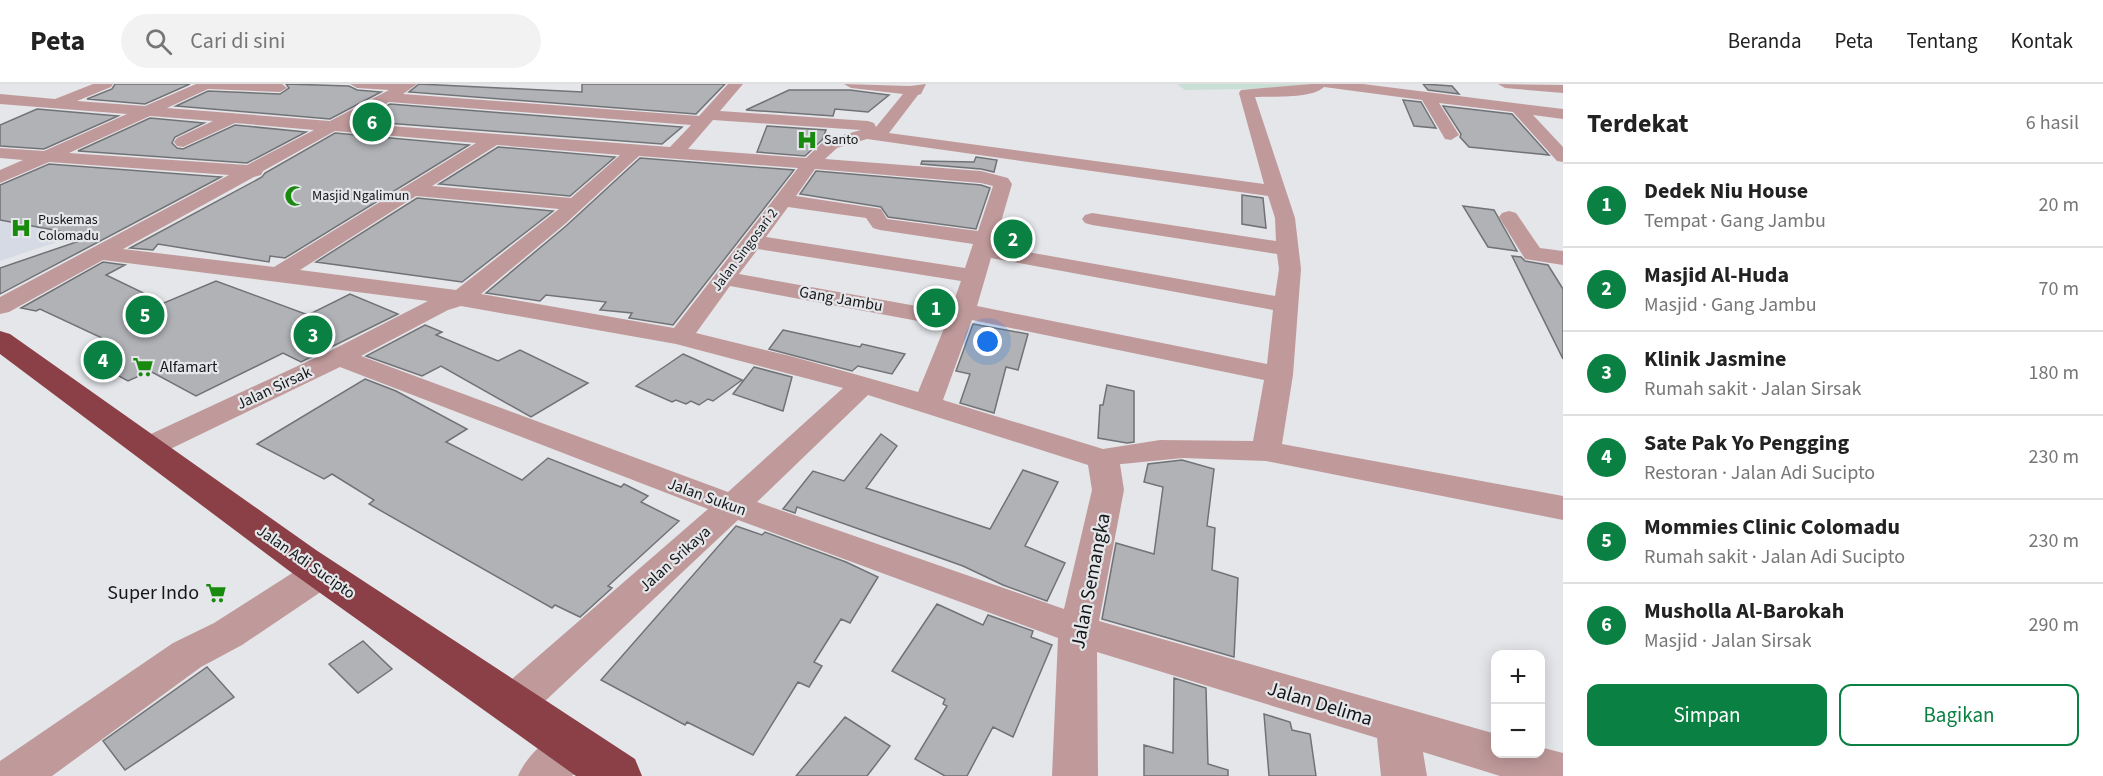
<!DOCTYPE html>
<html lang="id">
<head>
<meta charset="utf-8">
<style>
  :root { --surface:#fff; --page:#f2f2f2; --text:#222; --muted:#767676; --line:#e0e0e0; --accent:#0b8043 }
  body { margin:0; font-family:"Source Sans 3",sans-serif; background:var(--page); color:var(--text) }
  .controls { position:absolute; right:18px; bottom:18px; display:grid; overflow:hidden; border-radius:12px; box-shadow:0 3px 15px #0003 }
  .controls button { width:54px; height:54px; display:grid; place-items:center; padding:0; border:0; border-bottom:2px solid var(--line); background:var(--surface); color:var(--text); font:30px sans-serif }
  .you { position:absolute; left:988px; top:258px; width:21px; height:21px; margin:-15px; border:4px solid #fff; border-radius:50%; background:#1a73e8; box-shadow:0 0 0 9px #1a73e833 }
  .badge { display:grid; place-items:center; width:39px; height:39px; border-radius:50%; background:var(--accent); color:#fff; font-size:20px; font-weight:700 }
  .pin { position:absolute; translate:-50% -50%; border:3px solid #fff; box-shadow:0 2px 6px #0006 }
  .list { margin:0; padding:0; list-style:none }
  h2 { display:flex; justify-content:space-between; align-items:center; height:78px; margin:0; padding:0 24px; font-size:26px }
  h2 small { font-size:20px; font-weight:400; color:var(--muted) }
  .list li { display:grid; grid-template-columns:39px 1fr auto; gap:18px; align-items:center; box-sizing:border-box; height:84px; padding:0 24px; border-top:2px solid var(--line) }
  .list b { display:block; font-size:22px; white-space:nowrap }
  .list p { margin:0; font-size:20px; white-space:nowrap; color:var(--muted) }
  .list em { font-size:20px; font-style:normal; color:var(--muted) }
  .actions { display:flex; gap:12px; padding:18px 24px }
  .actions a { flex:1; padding:14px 0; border:2px solid var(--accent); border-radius:12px; text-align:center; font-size:21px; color:var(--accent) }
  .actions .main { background:var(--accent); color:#fff }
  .icon { flex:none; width:33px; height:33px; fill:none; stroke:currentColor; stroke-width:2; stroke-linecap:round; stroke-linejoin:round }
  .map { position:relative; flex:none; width:1563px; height:692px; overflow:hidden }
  header { display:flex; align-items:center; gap:36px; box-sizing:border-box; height:84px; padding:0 30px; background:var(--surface); border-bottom:2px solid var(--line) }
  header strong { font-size:28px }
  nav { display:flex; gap:33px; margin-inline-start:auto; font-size:21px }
  .search { width:420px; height:54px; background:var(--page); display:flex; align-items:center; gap:15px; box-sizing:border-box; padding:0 21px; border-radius:33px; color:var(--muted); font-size:22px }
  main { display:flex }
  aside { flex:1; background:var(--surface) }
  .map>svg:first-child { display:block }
  .built { fill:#d5dae5 }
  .green { fill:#c9ded4 }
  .building { fill:#b0b2b6; stroke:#717276; stroke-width:1.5 }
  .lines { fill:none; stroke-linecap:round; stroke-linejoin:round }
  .minor { fill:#c09a9b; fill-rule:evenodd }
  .highway { fill:#8b4047; fill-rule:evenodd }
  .labels { text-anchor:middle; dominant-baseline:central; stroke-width:4.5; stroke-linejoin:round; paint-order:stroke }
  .far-poi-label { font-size:14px; fill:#151617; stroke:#e4e6ea; text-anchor:start }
  .far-street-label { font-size:14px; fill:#151617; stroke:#e4e6ea }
  .street-label { font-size:16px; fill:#151617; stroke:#e4e6ea }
  .poi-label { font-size:16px; fill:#151617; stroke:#e4e6ea; text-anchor:start }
  .near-street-label { font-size:20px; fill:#151617; stroke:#e4e6ea }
  .near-poi-label { font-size:20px; fill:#151617; stroke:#e4e6ea; text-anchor:end }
</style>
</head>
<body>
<header>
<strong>Peta</strong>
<div class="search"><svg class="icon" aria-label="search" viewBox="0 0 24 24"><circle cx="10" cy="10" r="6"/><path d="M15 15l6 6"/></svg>Cari di sini</div>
<nav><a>Beranda</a><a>Peta</a><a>Tentang</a><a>Kontak</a></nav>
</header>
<main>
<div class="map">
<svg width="1563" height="692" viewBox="0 0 1563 692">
  <rect width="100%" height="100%" fill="#e4e6ea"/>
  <!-- built -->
  <path class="built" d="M12,129L66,155L0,177V133Z"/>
  <!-- green -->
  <path class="green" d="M1177,0H1306L1294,4L1185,6Z"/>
  <!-- building -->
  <path class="building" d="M115,0H190L145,20L87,15L112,5Z
    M286,0L349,2L357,6L381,8L330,35L176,22L208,7L280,10L289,4Z
    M419,0L582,8V0H725L696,30L409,8Z
    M1423,0L1452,2L1459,10L1428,6Z
    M789,6H850L889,11L868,28L835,25L833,32L746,26Z
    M1403,16L1421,18L1436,44L1414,42Z
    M390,20L682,43L662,60L359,37Z
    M1443,22L1512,30L1549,71L1469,63L1460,53L1461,50Z
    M37,25L118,32L44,65L0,62V41Z
    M150,34L204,39L175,53L172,59L177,64L183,65L235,41L306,48L247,79L78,67Z
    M767,42L826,46L822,56L805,72L757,68Z
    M335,49L469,61L285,174L270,172L269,178L158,160L153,166L130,164L262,93L265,89Z
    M498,63L615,73L570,112L439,100Z
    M976,73L997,76L994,88L981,85L921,80L922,77L974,78Z
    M640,74L794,86L673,241L629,234L632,229L600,226L606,218L546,211L540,217L486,209L566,142Z
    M49,80L221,93L0,210V184L91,153L0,136V101Z
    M816,87L981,101L990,104L976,145L888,133L881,123L800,110Z
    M1242,111L1263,114L1266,144L1242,140Z
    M417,114L553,127L462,198L316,178Z
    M1463,122L1494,126L1517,167L1488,163Z
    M1512,172L1521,173L1525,177L1548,181L1563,205V275Z
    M103,178L125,181L106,191L164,219L216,197L308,231L350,210L398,230L301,278L283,269L196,312L150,287L128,297L87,275L117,261L40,225L36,227L21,224Z
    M973,240L1028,250L1018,286L1006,283L994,329L960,319L970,290L956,287Z
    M425,241L442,248L436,251L498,277L520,266L588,299L531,333L441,282L422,292L366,272Z
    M783,246L860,263L862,260L905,270L892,290L858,282L852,287L769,265Z
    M683,270L742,296L713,317L708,315L699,321L691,317L686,320L676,316L672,318L636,302Z
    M754,283L792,293L783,327L733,310Z
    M365,295L396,307L467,345L446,358L522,396L548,374L621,403L624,400L648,412L641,418L679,437L608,502L612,504L580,533L555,521L552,524L369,420L374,416L332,390L324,395L257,360Z
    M1107,301L1134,307V358L1127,359L1098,354L1100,321H1103Z
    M881,350L897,362L866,404L990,445L1023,386L1058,398L1025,462L1065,479L1047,517L1003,501L963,482L797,423L795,429L783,425L813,387L844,397Z
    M1182,376L1214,385L1207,442L1215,444L1212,486L1238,494L1234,573L1102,535L1116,459L1154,470L1163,403L1144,398L1148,380Z
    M736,442L762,451L765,448L846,478L878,493L850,539L841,535L814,578L822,582L809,603L798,598L753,671L687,638L685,641L601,596Z
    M937,520L983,541L988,531L1033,547L1031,553L1052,561L1013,653L993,643L967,692H945L915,675L947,622L943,620L945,615L892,587Z
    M363,557L392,585L358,609L329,580Z
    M207,583L234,613L125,686L103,657Z
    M1174,594L1206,604L1208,680L1228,686V692H1144V661L1173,669Z
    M1264,630L1290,638L1292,646L1310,650L1316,692H1269Z
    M845,633L890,662L867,692H796Z"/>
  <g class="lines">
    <!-- minor -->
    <path class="minor" d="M93,0H113L111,3L77,17L145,22L196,0H282L287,4L280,8L208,5L167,24L330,37L389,6L357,4L350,0H417L403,10L699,32L728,0H743L720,27L868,37L874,39L876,43L903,10L851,4L844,0L910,2L926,0L921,10L918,11L889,49L1264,100L1239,9L1241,6L1311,0H1363L1563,25V35L1533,31L1563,63V78L1557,77L1513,28L1439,19L1459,51L1451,56L1445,55L1422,16L1324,3C1312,15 1272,12 1255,13L1295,134L1301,185L1293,291L1282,360L1563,412V436L1266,377L1183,374L1122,380H1120L1124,406L1099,537L1496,650V670H1540V663L1563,669V692H1500L1423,668L1427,692H1381L1377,654L1097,568L1098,692H1052L1058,554L738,436L527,634L512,639L497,634L491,621L497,608L708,425L340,283L160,370L149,373L138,370L134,363L138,356L330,267L428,217L103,176L9,228L0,230V213L229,91L49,78L0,99V86L23,76L0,74V64L44,67L127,30L0,20V10L55,15ZM389,18L691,41L670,63L351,39ZM150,32L213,37L177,54L174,58L177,62L183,63L235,39L314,46L247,81L69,69ZM713,36L861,46L825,56L806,74L688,65ZM335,47L476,59L274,183L123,165L254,93L261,91L263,87ZM867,55L1268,112L1275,134L1276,157L1092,129L1085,131L1082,135L1085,139L1092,141L1277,170L1279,185L1275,212L994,162L1012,100L1008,94L981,87L825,75L837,64ZM497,61L620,71L571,114L432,102ZM639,72L798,84L674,244L481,210L565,140ZM815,85L981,99L993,102L978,147L887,135L881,125L796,112ZM416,112L559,125L456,206L300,186ZM788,123L866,134L873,144L880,146L973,160L965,184L766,153ZM758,165L961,197L950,228L739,190ZM991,174L1273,226L1267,280L977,222ZM730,202L945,242L918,308L794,273L696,249ZM461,222L676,260L843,304L728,408L361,272L448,226ZM972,236L1264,296L1253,357L1160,356L1103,365L943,316ZM868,311L1088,381L1092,406L1064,525L757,418Z
      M1498,0L1563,1V9L1505,4Z
      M1509,127L1516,129L1540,164L1563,167V181L1525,175L1499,133L1502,129Z
      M321,475L334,479L339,489L334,499L242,561L201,583L52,692H0V677L173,559L214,539L308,479Z
      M573,642L589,648L595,662L589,676L572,692H518C528,669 550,651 573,642Z"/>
    <!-- highway -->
    <path class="highway" d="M0,247L10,250L316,466L635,675L642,692H576L288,486L0,270Z"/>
  </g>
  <!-- icons -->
  <defs>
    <g id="hospital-bare" transform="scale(1.62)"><path d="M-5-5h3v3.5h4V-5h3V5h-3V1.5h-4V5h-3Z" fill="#188a0d" stroke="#e4e6ea" stroke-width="2.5" paint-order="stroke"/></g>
    <g id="mosque-bare" transform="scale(1.62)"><path d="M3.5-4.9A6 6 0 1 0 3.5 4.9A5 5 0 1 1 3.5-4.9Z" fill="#188a0d" stroke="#e4e6ea" stroke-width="2.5" paint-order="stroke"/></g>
    <g id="supermarket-bare" transform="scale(1.62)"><path d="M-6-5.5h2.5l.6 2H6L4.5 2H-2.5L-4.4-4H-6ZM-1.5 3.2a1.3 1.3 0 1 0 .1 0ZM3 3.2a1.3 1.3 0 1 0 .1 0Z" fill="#188a0d" stroke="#e4e6ea" stroke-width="2.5" paint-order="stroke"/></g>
  </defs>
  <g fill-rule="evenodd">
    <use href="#hospital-bare" x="807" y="56"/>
    <use href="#mosque-bare" x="295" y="112"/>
    <use href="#hospital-bare" x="21" y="144"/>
    <use href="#supermarket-bare" x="143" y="283"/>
    <use href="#supermarket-bare" x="216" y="509"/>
  </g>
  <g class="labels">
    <!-- far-poi labels -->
    <g class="far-poi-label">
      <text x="824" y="56">Santo</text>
      <text x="312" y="112">Masjid Ngalimun</text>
      <text x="38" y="136">Puskemas<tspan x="38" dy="16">Colomadu</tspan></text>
    </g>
    <!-- far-street labels -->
    <g class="far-street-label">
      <text transform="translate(745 166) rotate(-53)">Jalan Singosari 2</text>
    </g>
    <!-- street labels -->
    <g class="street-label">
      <text transform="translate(841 215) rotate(10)">Gang Jambu</text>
      <text transform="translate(274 304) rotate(-25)">Jalan Sirsak</text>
      <text transform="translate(707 413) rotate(20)">Jalan Sukun</text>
      <text transform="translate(675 475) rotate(-42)">Jalan Srikaya</text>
      <text transform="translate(306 478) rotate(35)">Jalan Adi Sucipto</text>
    </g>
    <!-- poi labels -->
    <g class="poi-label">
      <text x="160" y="283">Alfamart</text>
    </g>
    <!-- near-street labels -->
    <g class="near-street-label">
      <text transform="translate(1091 497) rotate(-79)">Jalan Semangka</text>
      <text transform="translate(1320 620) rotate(17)">Jalan Delima</text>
    </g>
    <!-- near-poi labels -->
    <g class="near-poi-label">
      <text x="199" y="509">Super Indo</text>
    </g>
  </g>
</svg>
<div class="controls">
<button>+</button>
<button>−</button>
</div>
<div class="you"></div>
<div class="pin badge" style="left:936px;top:224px">1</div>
<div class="pin badge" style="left:1013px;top:155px">2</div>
<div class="pin badge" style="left:313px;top:251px">3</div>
<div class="pin badge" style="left:103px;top:276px">4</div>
<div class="pin badge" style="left:145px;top:231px">5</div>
<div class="pin badge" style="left:372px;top:38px">6</div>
</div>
<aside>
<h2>Terdekat<small>6 hasil</small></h2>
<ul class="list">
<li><span class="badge">1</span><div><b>Dedek Niu House</b><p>Tempat · Gang Jambu</p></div><em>20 m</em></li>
<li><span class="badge">2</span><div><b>Masjid Al-Huda</b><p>Masjid · Gang Jambu</p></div><em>70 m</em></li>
<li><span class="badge">3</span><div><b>Klinik Jasmine</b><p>Rumah sakit · Jalan Sirsak</p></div><em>180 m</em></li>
<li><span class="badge">4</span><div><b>Sate Pak Yo Pengging</b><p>Restoran · Jalan Adi Sucipto</p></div><em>230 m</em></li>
<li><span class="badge">5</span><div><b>Mommies Clinic Colomadu</b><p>Rumah sakit · Jalan Adi Sucipto</p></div><em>230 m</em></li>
<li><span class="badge">6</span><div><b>Musholla Al-Barokah</b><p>Masjid · Jalan Sirsak</p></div><em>290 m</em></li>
</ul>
<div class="actions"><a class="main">Simpan</a><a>Bagikan</a></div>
</aside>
</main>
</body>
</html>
